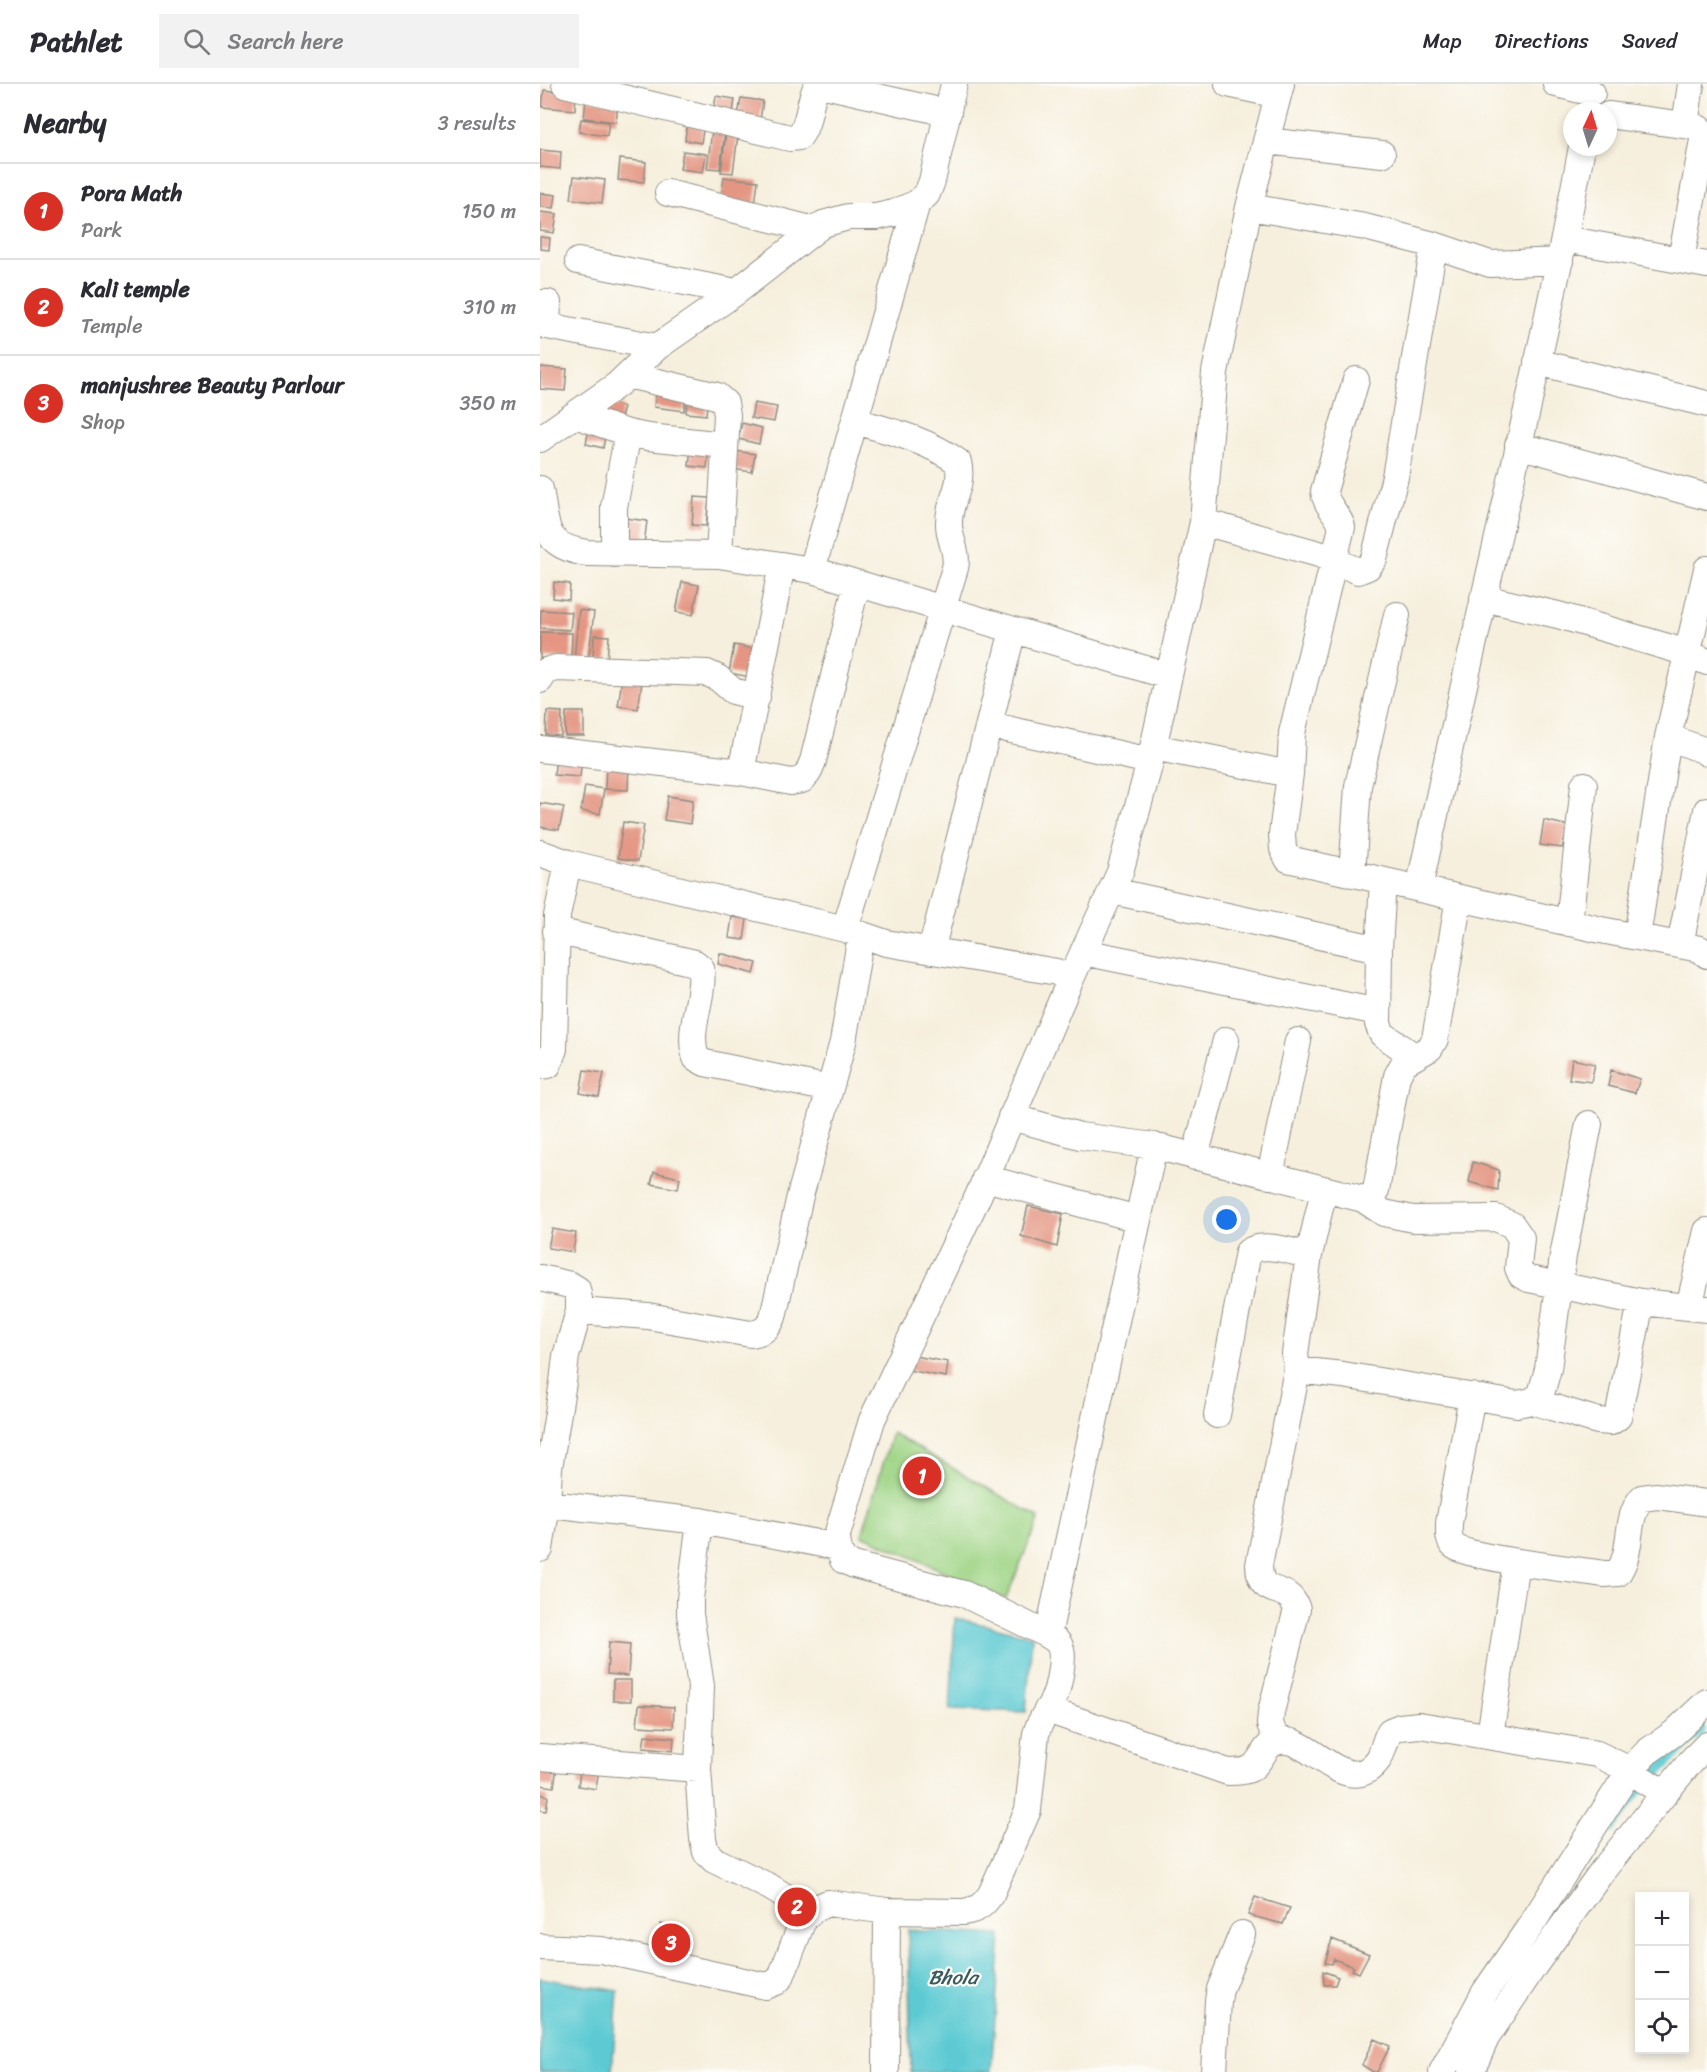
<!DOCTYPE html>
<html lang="en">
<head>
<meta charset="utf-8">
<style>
  :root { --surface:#fff; --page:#f2f2f3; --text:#2b2b33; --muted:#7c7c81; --line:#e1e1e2; --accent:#d93025 }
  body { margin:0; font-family:Sriracha,sans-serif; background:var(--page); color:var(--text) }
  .controls { position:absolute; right:18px; bottom:18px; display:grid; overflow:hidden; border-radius:0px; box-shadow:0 3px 9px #0003 }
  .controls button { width:54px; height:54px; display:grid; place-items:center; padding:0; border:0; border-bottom:2px solid var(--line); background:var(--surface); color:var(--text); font:30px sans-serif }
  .compass { position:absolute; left:1023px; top:18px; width:54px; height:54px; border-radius:50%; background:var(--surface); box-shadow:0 3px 9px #0003; rotate:4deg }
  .you { position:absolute; left:687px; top:1136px; width:21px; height:21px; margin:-15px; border:4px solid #fff; border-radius:50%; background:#1a73e8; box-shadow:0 0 0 9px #1a73e833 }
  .badge { display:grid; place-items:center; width:39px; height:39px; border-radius:50%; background:var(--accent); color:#fff; font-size:20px; font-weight:700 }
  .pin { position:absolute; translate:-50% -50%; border:3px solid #fff; box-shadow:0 2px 6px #0006 }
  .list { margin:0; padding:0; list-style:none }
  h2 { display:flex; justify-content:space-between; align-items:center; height:78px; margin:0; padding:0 24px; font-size:26px }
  h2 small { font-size:20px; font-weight:400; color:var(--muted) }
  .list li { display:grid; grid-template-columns:39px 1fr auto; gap:18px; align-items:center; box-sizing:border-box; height:96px; padding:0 24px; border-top:2px solid var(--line) }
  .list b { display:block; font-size:22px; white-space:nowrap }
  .list p { margin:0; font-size:20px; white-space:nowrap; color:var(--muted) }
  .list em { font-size:20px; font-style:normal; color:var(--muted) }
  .icon { flex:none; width:33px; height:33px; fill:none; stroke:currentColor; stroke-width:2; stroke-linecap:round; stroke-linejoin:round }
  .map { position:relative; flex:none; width:1167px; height:1988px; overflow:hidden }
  header { display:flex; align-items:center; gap:36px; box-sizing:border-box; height:84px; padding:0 30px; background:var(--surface); border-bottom:2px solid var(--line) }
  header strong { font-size:28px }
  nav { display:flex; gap:33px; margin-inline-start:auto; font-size:21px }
  .search { width:420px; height:54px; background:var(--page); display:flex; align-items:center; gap:15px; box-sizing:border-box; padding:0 21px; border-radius:0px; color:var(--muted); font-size:22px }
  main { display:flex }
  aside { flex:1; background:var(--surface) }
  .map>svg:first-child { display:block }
  .green { fill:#9ed485; stroke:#648058; stroke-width:1.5 }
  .water { fill:#5dcad3; stroke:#447a7f; stroke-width:1.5 }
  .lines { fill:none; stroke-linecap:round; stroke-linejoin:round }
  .canal { stroke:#5dcad3; stroke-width:18 }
  .building { fill:#e49683 }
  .minor-casing { stroke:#908d84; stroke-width:28 }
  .minor { stroke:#fff; stroke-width:26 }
  .labels { text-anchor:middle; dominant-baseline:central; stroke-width:4.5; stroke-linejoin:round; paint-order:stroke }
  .water-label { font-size:20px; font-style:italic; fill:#3a5b5d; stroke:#fdfcf7 }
</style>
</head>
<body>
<header>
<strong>Pathlet</strong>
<div class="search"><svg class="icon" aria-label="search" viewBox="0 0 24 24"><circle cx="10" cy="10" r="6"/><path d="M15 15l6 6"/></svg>Search here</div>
<nav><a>Map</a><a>Directions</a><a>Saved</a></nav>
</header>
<main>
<aside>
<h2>Nearby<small>3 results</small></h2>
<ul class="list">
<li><span class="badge">1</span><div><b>Pora Math</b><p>Park</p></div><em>150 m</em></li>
<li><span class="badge">2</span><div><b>Kali temple</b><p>Temple</p></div><em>310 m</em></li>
<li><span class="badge">3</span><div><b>manjushree Beauty Parlour</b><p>Shop</p></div><em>350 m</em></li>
</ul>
</aside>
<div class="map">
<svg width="1167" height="1988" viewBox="0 0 1167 1988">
  <rect width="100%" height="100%" fill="#fdfcf7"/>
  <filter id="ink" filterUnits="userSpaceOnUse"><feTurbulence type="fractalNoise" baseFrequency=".0167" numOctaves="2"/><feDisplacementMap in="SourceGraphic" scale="12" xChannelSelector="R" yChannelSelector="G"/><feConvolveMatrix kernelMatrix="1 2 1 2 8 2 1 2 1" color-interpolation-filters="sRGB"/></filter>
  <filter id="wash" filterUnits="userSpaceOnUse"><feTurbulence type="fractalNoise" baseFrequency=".008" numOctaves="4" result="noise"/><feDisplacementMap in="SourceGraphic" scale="24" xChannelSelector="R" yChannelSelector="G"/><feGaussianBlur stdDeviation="1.35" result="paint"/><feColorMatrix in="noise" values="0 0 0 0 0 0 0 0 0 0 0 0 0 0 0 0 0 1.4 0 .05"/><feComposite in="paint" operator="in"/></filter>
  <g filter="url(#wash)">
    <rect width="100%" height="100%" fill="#f6efdd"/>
    <!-- green -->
    <path class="green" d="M352,1349L499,1434L466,1515L322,1451Z"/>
    <!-- water -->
    <path class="water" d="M415,1534L492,1552L486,1628L410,1625Z
      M368,1846L461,1851L451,1988H371Z
      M0,1894L78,1907L72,1988H0Z"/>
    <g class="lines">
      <!-- canal -->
      <path class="canal" d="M1069,1740L1094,1705L1157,1644"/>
    </g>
    <g id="blocks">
      <!-- building -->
      <path class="building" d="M4,6L36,10L35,26L2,23Z
        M176,12L195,15L192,35L173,32Z
        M201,14L223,17L220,36L198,32Z
        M46,15L78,19L76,38L44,34Z
        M41,35L69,38L67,52L39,48Z
        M147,37L164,40L161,59L145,56Z
        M172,47L185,48L180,85L167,84Z
        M186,49L198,51L193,89L181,88Z
        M0,66L21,68L20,85L0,83Z
        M143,67L166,70L163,88L140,85Z
        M80,75L106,78L104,98L78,96Z
        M34,92L65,96L62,119L31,115Z
        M184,93L218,97L215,120L181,116Z
        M0,109L16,111L14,124L0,123Z
        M0,128L17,130L14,149L0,147Z
        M0,153L10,154L9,166L0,165Z
        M0,283L27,285L25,307L0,305Z
        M116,307L146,310L144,327L114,323Z
        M63,317L84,323L79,341L58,336Z
        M147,319L167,322L166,331L146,329Z
        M214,319L237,323L234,338L211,334Z
        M202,339L222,344L219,360L198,355Z
        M49,343L66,347L63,364L46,360Z
        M151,362L169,364L167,384L149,382Z
        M195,367L215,370L212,388L192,385Z
        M154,413L169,414L166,442L152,441Z
        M85,434L107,437L104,460L82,458Z
        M14,498L30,500L29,516L13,514Z
        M142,498L159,501L153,531L136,528Z
        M1,526L32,528L30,546L0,544Z
        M39,526L54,528L48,578L34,576Z
        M0,548L32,549L31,575L0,574Z
        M54,551L69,552L67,576L53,575Z
        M194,561L221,566L216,594L189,589Z
        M83,589L103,592L98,625L78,622Z
        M7,627L22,628L21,652L6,651Z
        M26,628H44V652H25Z
        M16,672L42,674L40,693L14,691Z
        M66,679L89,680L88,706L65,705Z
        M45,702L64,705L60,730L41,727Z
        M128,712L153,716L150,740L124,736Z
        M0,719L24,723L19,746L0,743Z
        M1004,736L1029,742L1022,764L1000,761Z
        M83,738L104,741L98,777L78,774Z
        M192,833L207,835L204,856L189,854Z
        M180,869L217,879L214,890L178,880Z
        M1032,975L1055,980L1051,998L1029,995Z
        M44,986L64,989L59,1013L40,1009Z
        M1071,986L1100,995L1095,1009L1068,1002Z
        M933,1078L959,1086L958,1106L929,1098Z
        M114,1088L140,1094L138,1105L111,1100Z
        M488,1122L523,1130L517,1163L481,1152Z
        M12,1145L36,1149L33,1168L8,1164Z
        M369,1271L408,1278L406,1293L367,1286Z
        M69,1558L90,1560L88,1592L67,1590Z
        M73,1596H91V1617H73Z
        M99,1621L134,1623L133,1644L97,1642Z
        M105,1651L134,1654L133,1667L103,1664Z
        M0,1680L17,1683L14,1703L0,1701Z
        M41,1681L59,1684L56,1705L38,1702Z
        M0,1710L8,1712L6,1727L0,1726Z
        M715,1813L750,1824L743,1840L708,1831Z
        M121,1840L145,1846L141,1873L116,1872Z
        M792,1855L829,1870L819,1889L812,1886L814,1883L794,1875L792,1880L785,1879Z
        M783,1887L798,1893L795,1901H784Z
        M834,1955L850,1962L837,1988H833L822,1981Z"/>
    </g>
  </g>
  <g filter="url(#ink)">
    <use href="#blocks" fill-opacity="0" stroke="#908d84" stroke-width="1.5"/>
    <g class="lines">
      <!-- minor casing -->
      <g class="minor-casing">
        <path id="minor" d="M25,0L250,54L259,53C270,40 268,19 276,4L285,1L408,29
          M688,0L738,11
          M1016,0L1052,9
          M1068,31L1152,42L1158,44L1163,48V56L1141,176
          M1145,41L1151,0
          M726,57L842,70
          M128,109L275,146
          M709,123L825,143L894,161L950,180L1020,177
          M1025,155L1167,181
          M38,177L196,208
          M0,219H8L7,242L117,263
          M997,278L1167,320
          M88,291L177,312L185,319L187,331L179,471
          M816,296L784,407C785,421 798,429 802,443L752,649L750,690L742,750L743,765L748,775L1061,846L1160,865L1167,871
          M35,331L88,349L108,353L185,361
          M0,355L77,301L117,263L196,208L283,140L308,133H336L354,129L377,119L387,110L392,97L414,0
          M978,361L1167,413
          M0,405C7,443 2,462 47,469L179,471L272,486L629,592
          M663,438L779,470L818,487L828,483L834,475L855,393L894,161
          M74,470V423L88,349
          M272,486L377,119
          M943,514L1018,531L1148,569L1167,578
          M0,596L6,587L16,584L167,589L178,594L193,607L217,613
          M449,641L610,677
          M1128,653L1163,666L1167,669
          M613,663L750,690
          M0,665L201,688L251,698L262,696L268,689L273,677L317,499
          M201,688L242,481
          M0,769L28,779L305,845L346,859L517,888L525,893L529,899L439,1110L332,1336L297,1451L298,1463L303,1476L314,1481L424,1510L508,1551C514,1555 519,1557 521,1565C524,1576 518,1606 513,1616C507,1628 499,1637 496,1650L488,1726L451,1810C443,1822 437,1826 423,1828L347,1827L288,1819C277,1823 271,1827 263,1836L241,1893L236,1898L226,1902L61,1866L0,1863
          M812,790L818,702L857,531
          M843,797L839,865L838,940L842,950L874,972
          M879,805C931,557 995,312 1042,63
          M572,807L839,865
          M1029,839L1044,701
          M305,845L415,484C419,468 408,454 409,438C409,415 424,403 418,378C388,356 350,347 315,337
          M16,847L155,879L161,884C165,915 146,944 156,974L165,979L290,1005
          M1097,853L1128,653L1167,485
          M1140,861L1167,726
          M391,867L473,546
          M543,868L838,928
          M529,899L580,788L609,682L663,438L675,288L709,123L741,0
          M0,982L8,981L14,965L17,832L28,779
          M471,1033L540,1052L614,1062L823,1115L831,1112L836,1106L857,992L864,979L890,964L895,955L919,814
          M655,1073L686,956
          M730,1092L758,957
          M445,1094L598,1135
          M823,1115L844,1129L873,1135L956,1134L972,1141L981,1154L978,1184L981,1191L989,1195L1101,1218L1167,1225
          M0,1194L30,1201L37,1205L39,1215V1227L26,1272L23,1298L9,1384L7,1420L0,1465
          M1149,1223L1167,1147
          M39,1227L108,1232L211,1250C223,1248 228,1245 233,1233L260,1112L303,958L321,851
          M757,1286L803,1291L977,1320L992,1317L1001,1310L1008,1285L1023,1172L1049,1040
          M932,1312L909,1439C909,1447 908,1456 913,1461C925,1474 1040,1486 1064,1490L1078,1489C1094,1466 1084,1435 1102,1414L1117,1412L1167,1419
          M992,1317L1058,1337L1071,1338L1078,1333L1101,1218
          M677,1331L708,1168C723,1157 751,1168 769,1171
          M0,1419L160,1437L298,1463
          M160,1437L150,1515V1530L161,1602L158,1685L163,1755L166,1768L174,1776L230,1803L270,1828
          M508,1551L614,1062
          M507,1626L688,1688C696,1688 708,1688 714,1682C724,1673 725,1659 740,1657C771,1652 807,1717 838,1676C842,1672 845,1655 850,1647L860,1643L879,1641L1057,1670L1090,1686L1114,1703L1127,1706
          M950,1652L976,1478
          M737,1657L730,1640L731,1628L757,1525C746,1495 720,1518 719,1481L757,1286L755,1270L769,1171L784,1106
          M0,1673L158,1685
          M346,1988L347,1827
          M674,1988L678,1917L680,1905L702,1850
          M902,1988L945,1908L993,1838L1090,1686L1107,1668L1134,1649L1167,1618
          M931,1988L946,1954L994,1882L1063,1786L1151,1677L1167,1661"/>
      </g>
      <!-- minor -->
      <use href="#minor" class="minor"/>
    </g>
  </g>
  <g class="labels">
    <!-- water labels -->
    <g class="water-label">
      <text x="413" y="1893">Bhola</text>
    </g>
  </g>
</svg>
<div class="controls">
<button>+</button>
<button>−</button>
<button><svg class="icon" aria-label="locate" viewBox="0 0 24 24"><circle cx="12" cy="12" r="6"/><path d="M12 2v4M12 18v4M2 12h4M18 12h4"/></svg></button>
</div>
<svg class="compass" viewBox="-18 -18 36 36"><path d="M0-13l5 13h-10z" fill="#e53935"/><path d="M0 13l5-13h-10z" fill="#7c7c81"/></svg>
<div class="you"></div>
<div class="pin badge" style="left:382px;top:1392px">1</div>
<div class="pin badge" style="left:257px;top:1823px">2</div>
<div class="pin badge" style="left:131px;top:1859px">3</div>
</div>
</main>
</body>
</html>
